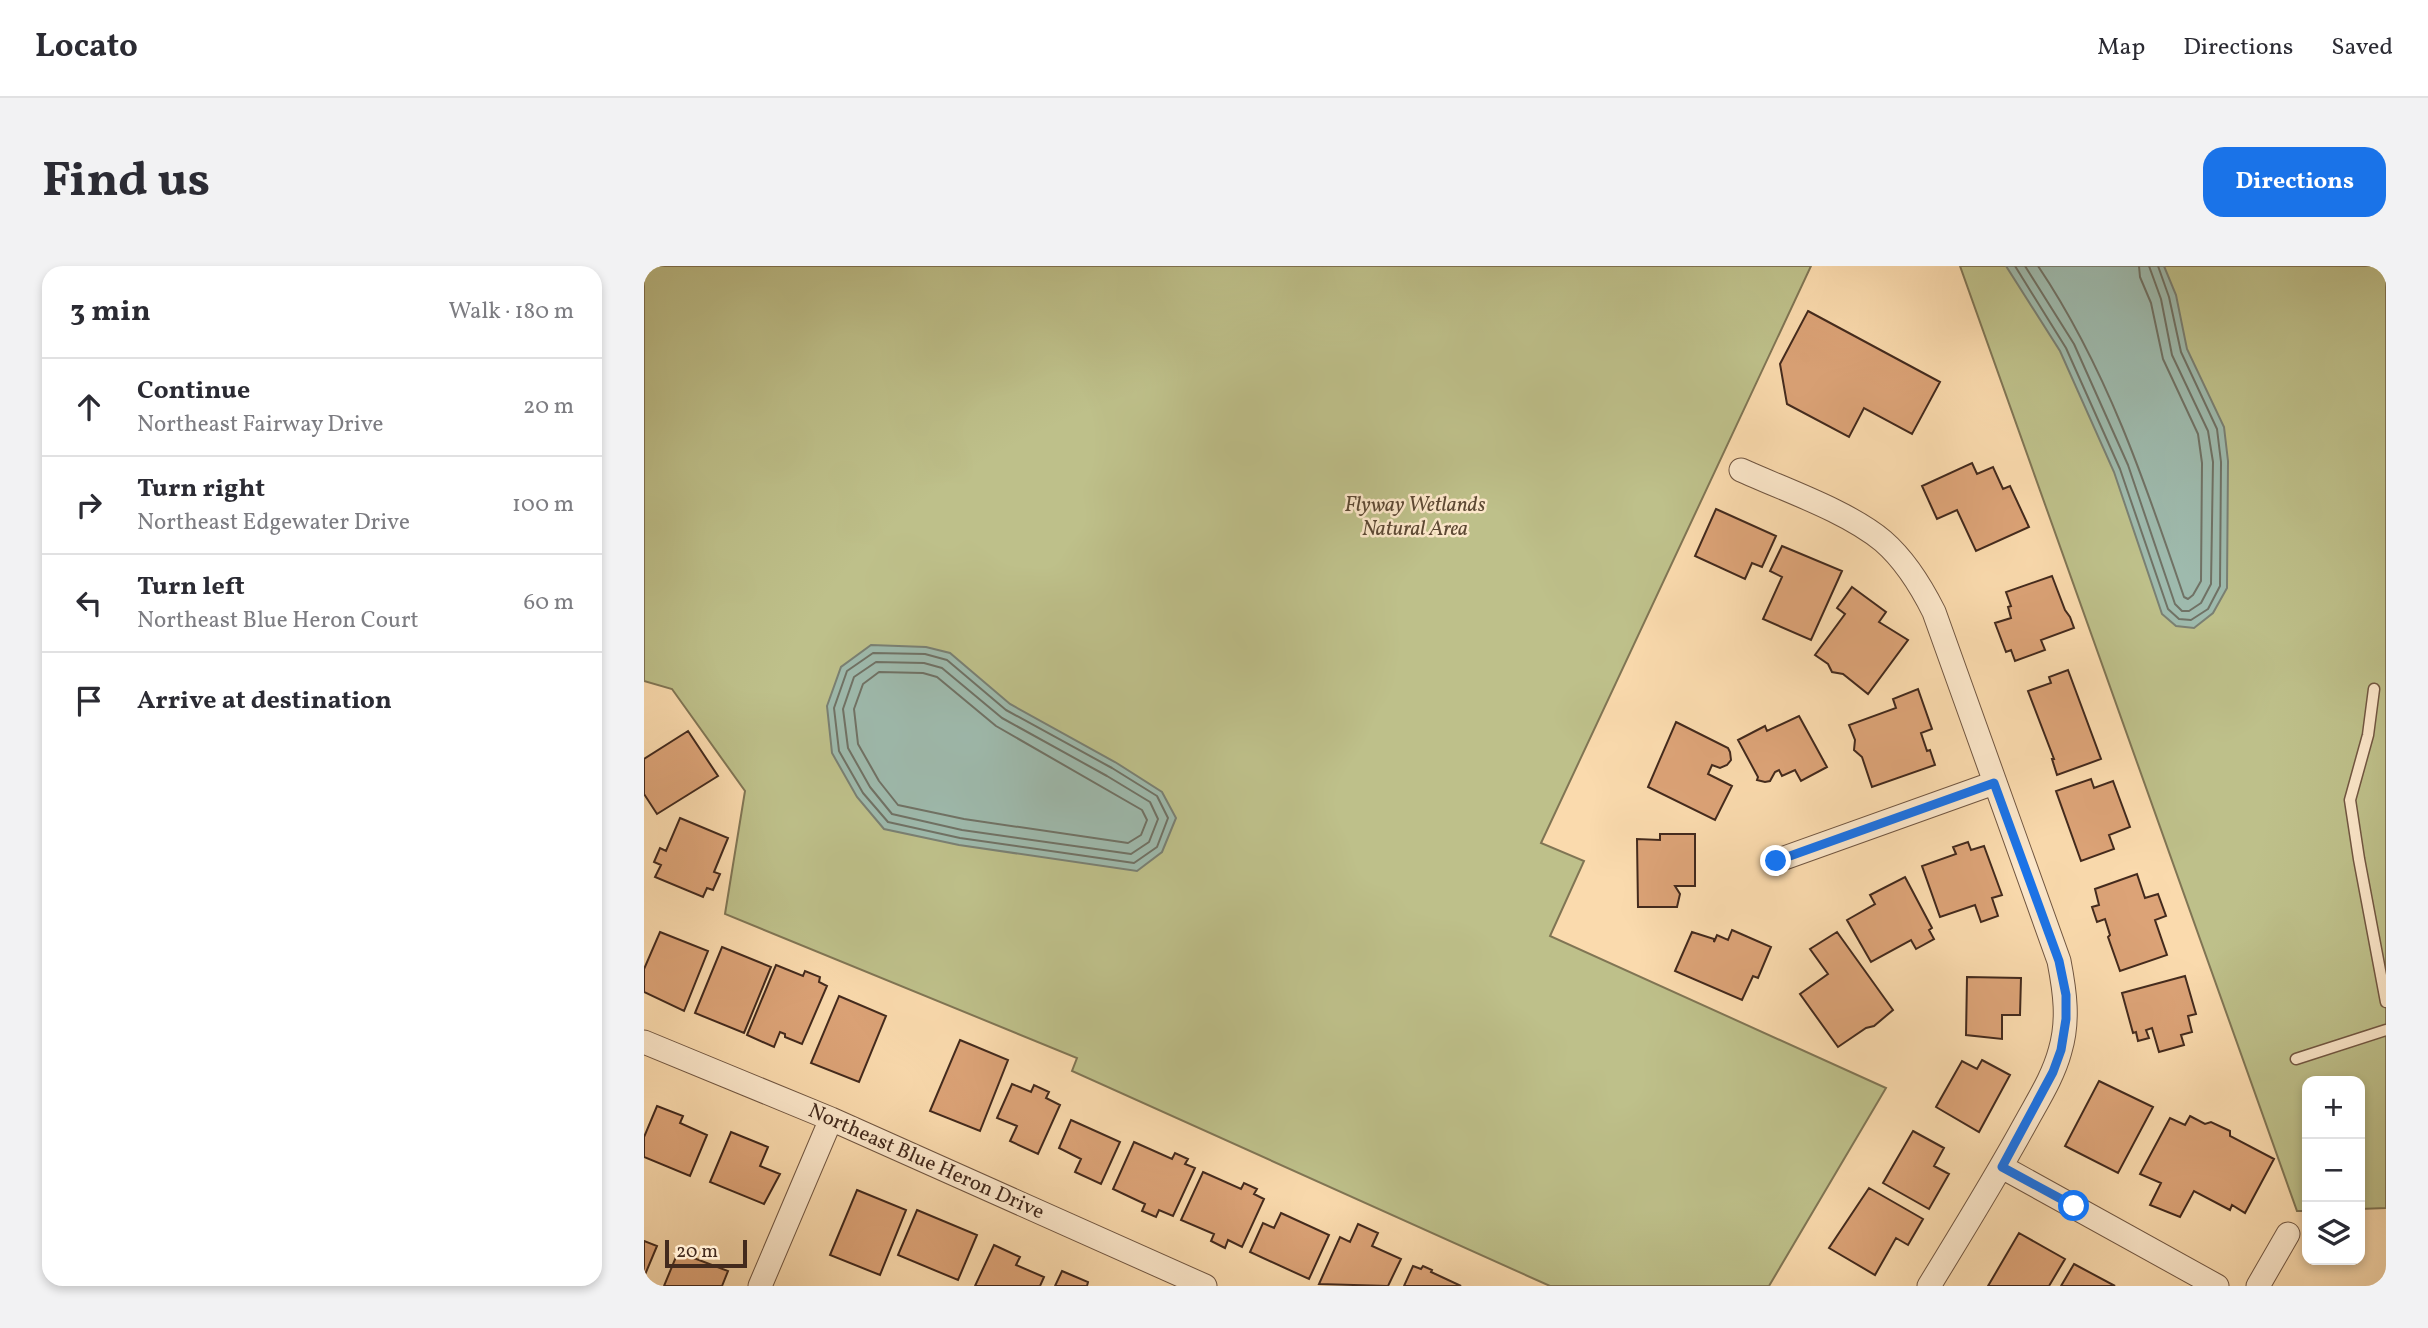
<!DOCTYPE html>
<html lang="en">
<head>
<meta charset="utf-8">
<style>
  :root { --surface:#fff; --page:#f2f2f3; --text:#2b2b33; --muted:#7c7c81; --line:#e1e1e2; --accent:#1a73e8 }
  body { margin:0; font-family:Vollkorn,serif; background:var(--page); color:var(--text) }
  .controls { position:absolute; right:21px; bottom:21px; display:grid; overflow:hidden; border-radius:14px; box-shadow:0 4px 10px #0003 }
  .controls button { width:63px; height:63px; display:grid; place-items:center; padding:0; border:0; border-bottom:2px solid var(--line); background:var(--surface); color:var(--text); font:35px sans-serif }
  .scale { position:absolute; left:21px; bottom:18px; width:82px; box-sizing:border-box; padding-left:7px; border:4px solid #432a1d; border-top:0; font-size:19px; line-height:24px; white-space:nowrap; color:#432a1d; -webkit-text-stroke:5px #fce7ca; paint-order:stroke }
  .stop { position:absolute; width:21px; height:21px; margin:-16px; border:5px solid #1a73e8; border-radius:50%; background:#fff }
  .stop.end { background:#1a73e8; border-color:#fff; box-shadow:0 2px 7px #0008 }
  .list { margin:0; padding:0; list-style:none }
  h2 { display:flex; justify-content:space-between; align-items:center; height:91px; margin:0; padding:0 28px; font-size:30px }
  h2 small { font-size:23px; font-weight:400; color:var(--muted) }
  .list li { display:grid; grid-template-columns:46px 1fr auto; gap:21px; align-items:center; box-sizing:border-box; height:98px; padding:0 28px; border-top:2px solid var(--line) }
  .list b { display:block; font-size:26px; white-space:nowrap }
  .list p { margin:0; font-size:23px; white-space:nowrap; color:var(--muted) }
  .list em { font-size:23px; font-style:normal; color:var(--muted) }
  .icon { flex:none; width:38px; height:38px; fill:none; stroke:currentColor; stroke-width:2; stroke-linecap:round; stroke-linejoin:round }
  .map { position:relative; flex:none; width:1742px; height:1020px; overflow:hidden; border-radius:21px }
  header { display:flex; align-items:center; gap:42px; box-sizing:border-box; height:98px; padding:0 35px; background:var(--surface); border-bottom:2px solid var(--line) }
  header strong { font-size:33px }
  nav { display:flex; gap:38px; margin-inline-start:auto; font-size:24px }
  .intro { display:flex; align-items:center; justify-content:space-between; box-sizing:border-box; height:168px; padding:0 42px }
  h1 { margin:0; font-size:49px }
  .button { padding:18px 32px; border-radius:21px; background:var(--accent); color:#fff; font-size:24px; font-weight:700 }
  main { display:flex; gap:42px; padding:0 42px }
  aside { flex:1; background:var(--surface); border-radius:21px; box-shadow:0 4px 10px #0003 }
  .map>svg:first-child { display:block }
  .green { fill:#bec08a; stroke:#807554; stroke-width:2 }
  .water { fill:#9ebaad; stroke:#7a8073; stroke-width:2 }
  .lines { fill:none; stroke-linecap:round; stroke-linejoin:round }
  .shore { stroke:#707265; stroke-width:2 }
  .building { fill:#dca377; stroke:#432a1d; stroke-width:2 }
  .service-casing { stroke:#715641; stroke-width:13 }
  .minor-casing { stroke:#715641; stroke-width:25 }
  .service { stroke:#fce7ca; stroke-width:10 }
  .minor { stroke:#fce7ca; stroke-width:23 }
  .route { stroke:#1a73e8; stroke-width:9 }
  .labels { text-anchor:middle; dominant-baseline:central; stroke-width:5; stroke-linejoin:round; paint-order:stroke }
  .park-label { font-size:21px; font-style:italic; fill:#5c4833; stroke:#fce7ca }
  .street-label { font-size:21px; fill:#432a1d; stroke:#fce7ca }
</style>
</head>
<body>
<header>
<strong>Locato</strong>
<nav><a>Map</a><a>Directions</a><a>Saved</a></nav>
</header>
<div class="intro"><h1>Find us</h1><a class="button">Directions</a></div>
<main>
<aside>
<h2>3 min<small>Walk · 180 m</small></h2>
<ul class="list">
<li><svg class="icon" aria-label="ahead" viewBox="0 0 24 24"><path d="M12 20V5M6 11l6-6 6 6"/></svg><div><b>Continue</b><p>Northeast Fairway Drive</p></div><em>20 m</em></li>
<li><svg class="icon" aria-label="right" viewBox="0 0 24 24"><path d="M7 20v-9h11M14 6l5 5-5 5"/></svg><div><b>Turn right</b><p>Northeast Edgewater Drive</p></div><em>100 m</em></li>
<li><svg class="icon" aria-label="left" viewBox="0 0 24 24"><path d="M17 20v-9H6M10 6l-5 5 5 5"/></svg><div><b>Turn left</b><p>Northeast Blue Heron Court</p></div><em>60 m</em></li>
<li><svg class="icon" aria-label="arrive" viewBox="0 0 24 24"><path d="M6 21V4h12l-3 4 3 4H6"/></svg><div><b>Arrive at destination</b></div></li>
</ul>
</aside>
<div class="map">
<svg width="1742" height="1020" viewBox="0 0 1742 1020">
  <rect width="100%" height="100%" fill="#fadaad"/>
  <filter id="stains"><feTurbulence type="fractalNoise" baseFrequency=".00286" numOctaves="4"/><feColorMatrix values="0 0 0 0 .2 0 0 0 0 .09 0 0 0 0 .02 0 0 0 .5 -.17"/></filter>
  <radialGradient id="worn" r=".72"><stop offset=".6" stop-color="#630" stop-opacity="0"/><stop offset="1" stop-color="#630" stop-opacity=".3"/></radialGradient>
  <!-- green -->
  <path class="green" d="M0,0H1167L897,577L940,595L906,670L1242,822L1125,1020H906L428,805L433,792L81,648L101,525L28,423L0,415Z
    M1316,0H1742V942L1716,943V815H1663V945H1653Z"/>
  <!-- water -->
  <path class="water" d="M1362,0H1520L1532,29L1543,83L1580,161L1584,195L1583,322L1569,347L1550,362L1532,360L1518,348L1470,206L1416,85Z
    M227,379L282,381L306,387L366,438L471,496L518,526L532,552L518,586L493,605L315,579L240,563L213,531L188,487L183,440L197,401Z"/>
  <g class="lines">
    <!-- shore -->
    <path class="shore" d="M1371,0L1422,82L1476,203L1524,343L1535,353L1547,354L1564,343L1576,320L1577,196L1573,163L1537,86L1525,31L1514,0
      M1381,0L1430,78L1484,199L1531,338L1538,345H1545L1557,337L1567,318L1569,196L1564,165L1528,89L1517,33L1505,0
      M1394,0C1462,101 1501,216 1540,331L1544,333L1549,329L1557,315L1558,197L1554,168L1519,93L1507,37L1496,11L1495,0
      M229,387L281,388L303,394L362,444L468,502L513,530L524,552L513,581L490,597L316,572L244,556L219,527L195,485L190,442L203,405Z
      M232,396L280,397L298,402L358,452L463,510L506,536L514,553L505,576L487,588L318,564L248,548L226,521L204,482L199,443L210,411Z
      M235,406L279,407L293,411L352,460L498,544L503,554L497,569L484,577L320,553L254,539L235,515L214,478L210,443L219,418Z"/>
  </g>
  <!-- building -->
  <path class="building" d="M1164,45L1296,116L1268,168L1220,142L1205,171L1143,138L1136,98Z
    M1328,197L1333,208L1349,201L1359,223L1366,220L1385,261L1332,285L1313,244L1293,253L1278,220Z
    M1072,243L1132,270L1118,301L1108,297L1101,313L1051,290Z
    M1138,280L1198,305L1167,374L1119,353L1138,311L1126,305Z
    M1408,310L1421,344L1426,351L1430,362L1397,374L1401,384L1371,395L1367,384L1362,386L1351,357L1367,352L1364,341L1367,340L1362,326Z
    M1208,321L1242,346L1235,356L1264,374L1224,428L1199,408L1188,406L1184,398L1171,389L1201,348L1193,342Z
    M1424,404L1457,493L1413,509L1408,493H1410L1384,425L1407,417L1405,411Z
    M1274,423L1288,463L1277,467L1283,485L1286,484L1291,499L1228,521L1218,491L1210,484L1211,474L1205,459L1252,442L1249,433Z
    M1155,450L1183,501L1157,515L1151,504L1138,510L1135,504L1131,506L1126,515L1121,516L1113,514L1114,511L1094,474L1121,460L1123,465Z
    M1032,456L1084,482L1086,486L1087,494L1083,499L1076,502L1068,499L1064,508L1088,520L1071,554L1004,521Z
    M44,465L74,510L13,548L0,528V493Z
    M1447,513L1450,522L1469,515L1486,561L1465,569L1470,583L1437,595L1412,525Z
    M36,552L84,572L70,606L76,608L69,624L63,622L59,631L11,611L17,599L10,596L16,582L22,585Z
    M1016,568H1051V620H1031L1036,628L1033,641H994L993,573L1016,574Z
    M1324,576L1327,584L1340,580L1358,629L1348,632L1354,650L1337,656L1331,639L1296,651L1278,600L1312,588L1309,581Z
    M1493,608L1501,632L1514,628L1522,650L1511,654L1523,689L1476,705L1464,671L1466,669L1461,653L1453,656L1448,641L1455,639L1451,623Z
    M1261,611L1288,662L1285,664L1290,673L1272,683L1267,674L1227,696L1203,654L1231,638L1226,629Z
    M1088,664L1127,681L1114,712L1109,710L1098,734L1031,705L1048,666L1070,673V676L1073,669L1084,674Z
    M16,666L64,685L40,745L0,726V703Z
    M1193,666L1249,744L1230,760L1222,762L1194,781L1156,728L1184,708L1166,683Z
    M78,681L127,701L100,767L51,747Z
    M132,699L159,710L161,705L176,711L175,716L183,720L158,778L141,771V768L136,766L130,781L103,769Z
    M1541,710L1552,748L1544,750L1548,766L1537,769L1540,779L1515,786L1508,762L1502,764L1505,772L1494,775L1492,766L1489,767L1478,727Z
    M1323,711L1377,712L1376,749H1358V773L1322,769Z
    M195,730L242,750L215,816L167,797Z
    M316,774L364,794L336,865L286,845Z
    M1338,794L1366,809L1335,866L1292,841L1318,795L1333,803Z
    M1455,815L1509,841L1474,907L1421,880Z
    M368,818L387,826L390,819L405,826L402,832L416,839L394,888L366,875L373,860L353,852Z
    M13,840L39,850L36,857L63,869L46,910L0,891V871Z
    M1546,850L1561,858L1567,856L1586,865V870L1630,893L1601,947L1588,939L1586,944L1550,925L1536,951L1506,939L1517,917L1496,908L1526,852L1541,859Z
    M427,854L476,876L457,918L431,906L437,893L415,882Z
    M1269,865L1300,882L1290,900L1305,908L1285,943L1239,917Z
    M87,866L124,881L116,900L136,908L120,938L66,916Z
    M490,876L528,893L531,887L544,893L541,898L551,902L529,950L515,944L512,951L498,945L501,938L469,923Z
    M559,906L597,923L600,917L613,923L610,928L620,933L598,981L584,974L581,982L567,975L570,968L537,954Z
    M1225,922L1279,953L1264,979L1252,972L1231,1009L1185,982Z
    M213,924L262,944L236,1009L186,989Z
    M273,944L333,969L314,1014L254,989Z
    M637,947L685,969L665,1013L606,986L619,957L630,962Z
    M714,958L734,967L728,980L757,993L744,1020L675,1018L696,971L706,976Z
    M1375,967L1421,993L1405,1020H1344Z
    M0,975L13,980L0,1011Z
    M350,979L376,991L372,999L400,1011L396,1020H331Z
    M34,986L84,1005L78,1020H20Z
    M1430,998L1471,1020H1417Z
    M769,1000L777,1003L779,1000L788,1004L787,1006L817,1020H760Z
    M418,1005L444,1016L443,1020H411Z"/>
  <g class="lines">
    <!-- service casing -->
    <g class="service-casing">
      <path id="service" d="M1730,423L1724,469L1706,534L1715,593L1742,736
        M1652,793L1742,764"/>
    </g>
    <!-- minor casing -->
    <g class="minor-casing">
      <path id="minor" d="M1097,204C1141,224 1203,245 1239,275C1261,294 1277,320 1290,346L1415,695C1421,726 1425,755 1416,785C1409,811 1394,834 1381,858C1351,913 1318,966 1285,1020
        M1132,595L1350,517
        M0,776L187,853L561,1020
        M1358,901L1573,1020
        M116,1020L187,853
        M1614,1020L1644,968"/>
    </g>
    <!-- service -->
    <use href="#service" class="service"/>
    <!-- minor -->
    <use href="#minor" class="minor"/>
  </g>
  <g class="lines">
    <!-- route -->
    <path class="route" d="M1132,595L1350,517L1415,695L1422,729V753L1417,784L1409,806L1358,901L1430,940"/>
  </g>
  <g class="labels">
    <!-- park labels -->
    <g class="park-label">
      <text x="771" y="239">Flyway Wetlands<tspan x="771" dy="24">Natural Area</tspan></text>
    </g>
    <!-- street labels -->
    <g class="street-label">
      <text transform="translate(282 896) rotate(24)">Northeast Blue Heron Drive</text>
    </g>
  </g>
  <rect width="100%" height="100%" filter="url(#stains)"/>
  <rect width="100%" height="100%" fill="url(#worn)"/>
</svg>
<div class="controls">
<button>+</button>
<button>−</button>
<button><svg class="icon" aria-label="layers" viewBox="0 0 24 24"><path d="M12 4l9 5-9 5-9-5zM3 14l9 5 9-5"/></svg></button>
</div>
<div class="scale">20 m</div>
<div class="stop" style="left:1430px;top:940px"></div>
<div class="stop end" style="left:1132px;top:595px"></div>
</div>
</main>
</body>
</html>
